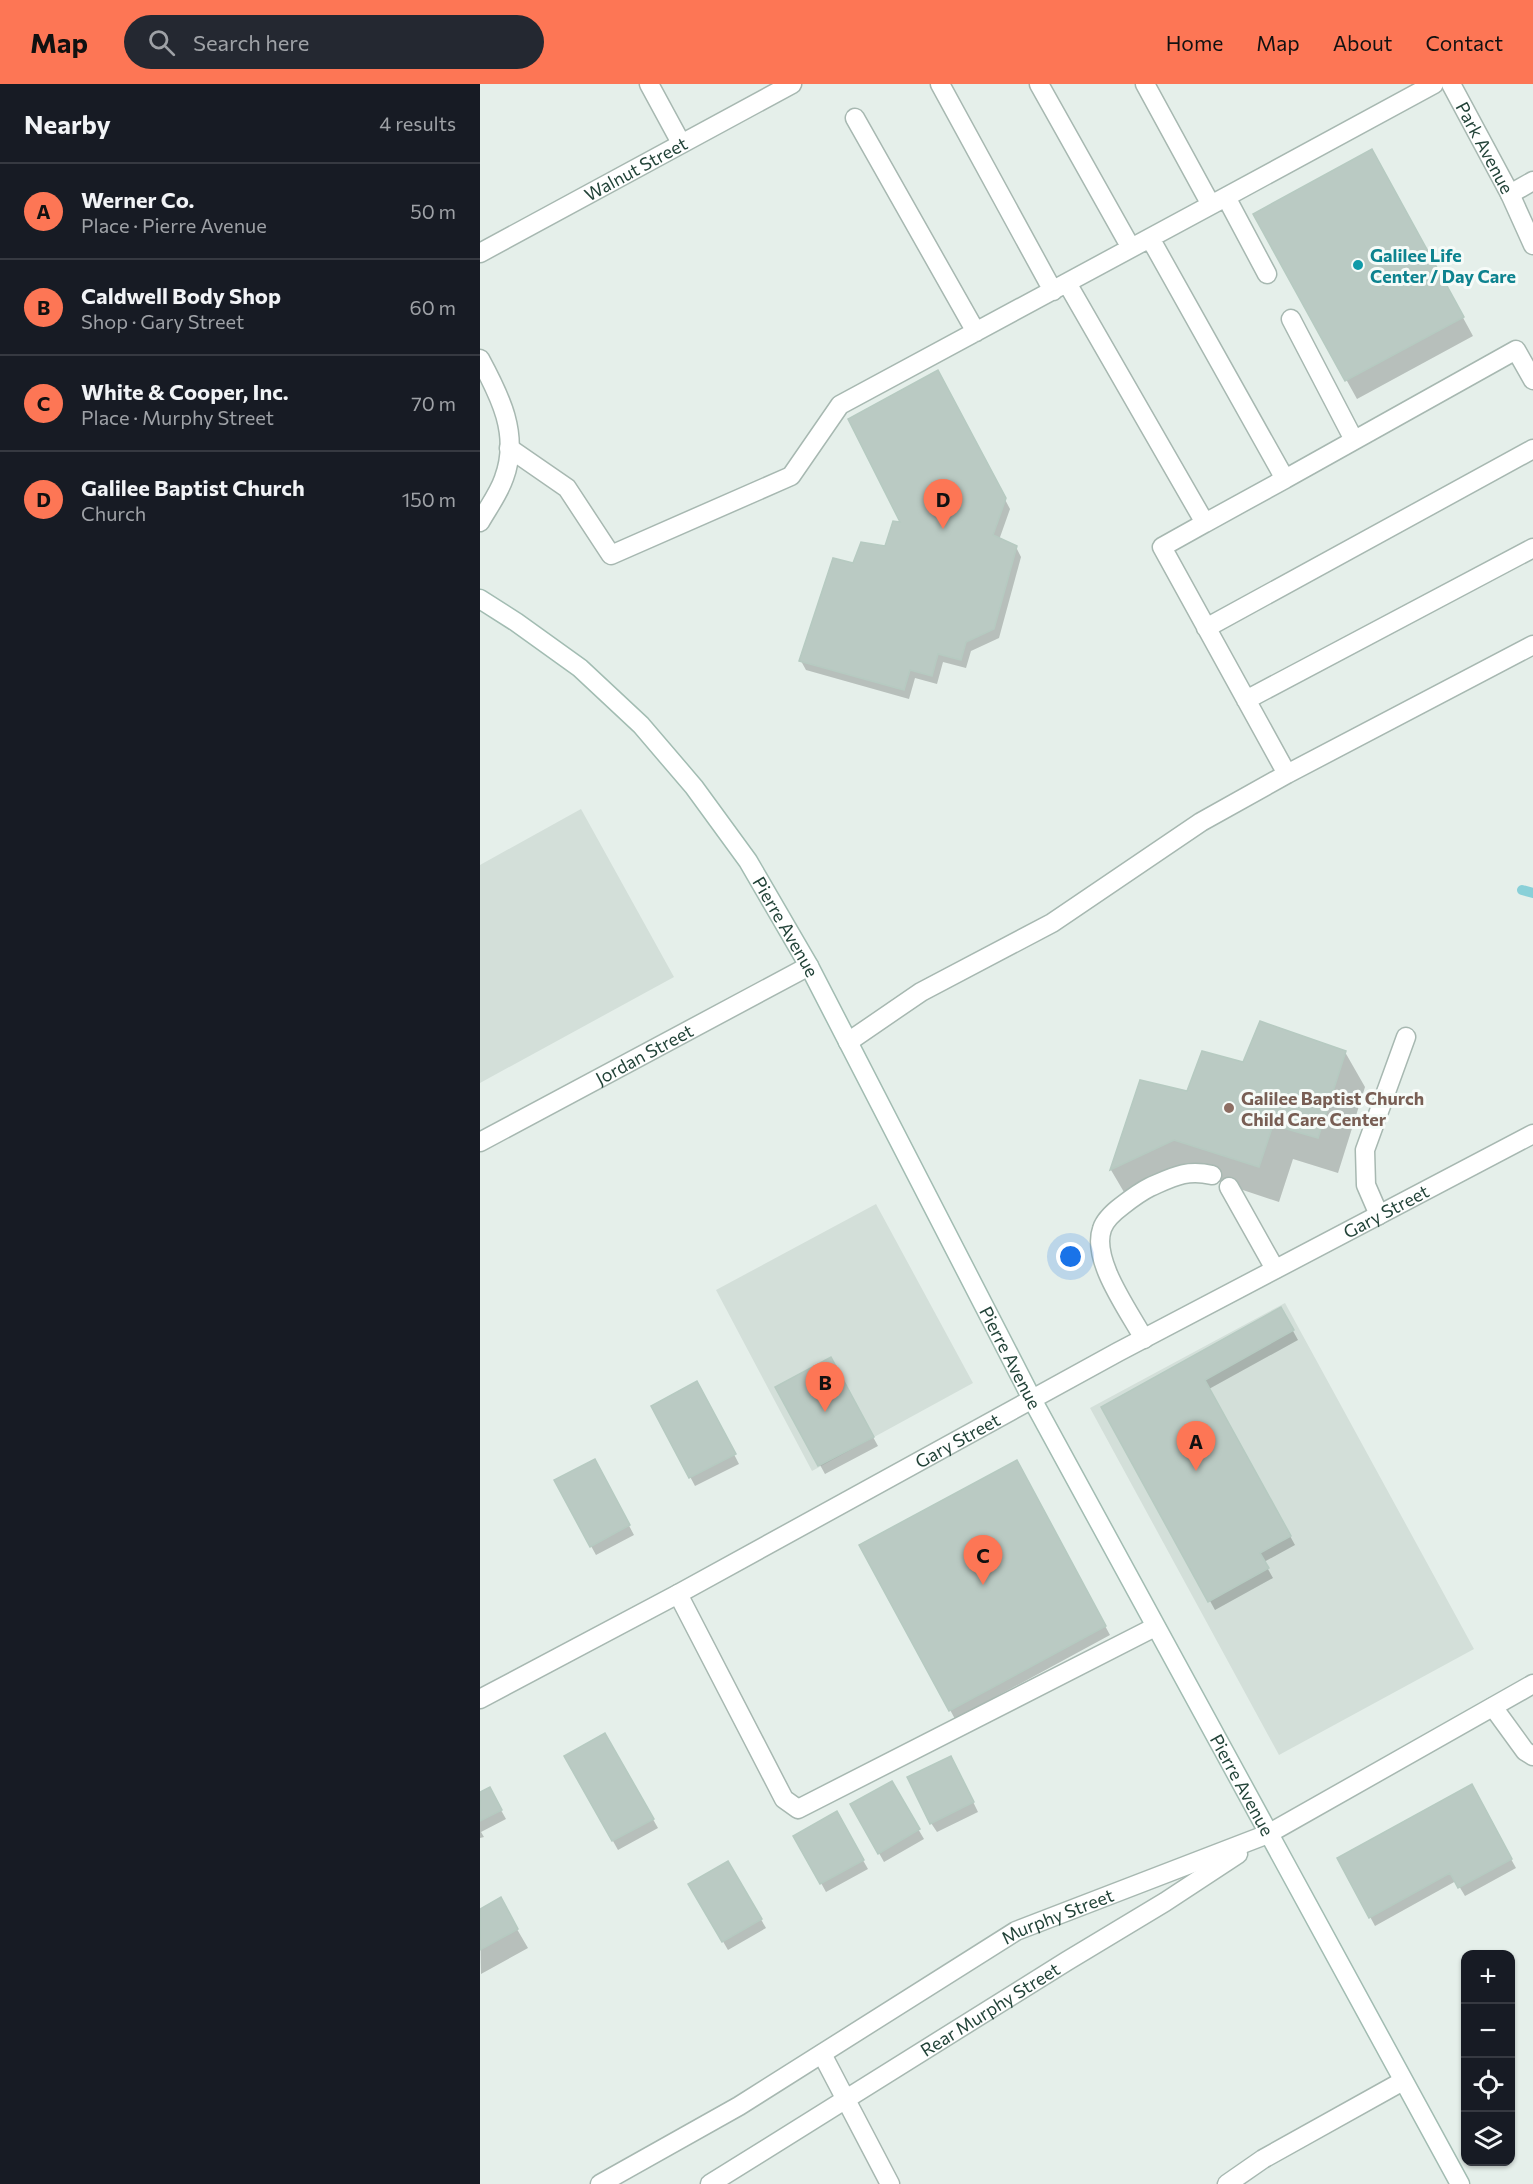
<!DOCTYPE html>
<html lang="en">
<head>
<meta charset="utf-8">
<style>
  :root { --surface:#171b24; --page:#242831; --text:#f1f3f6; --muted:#9ea1a6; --line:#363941; --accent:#fd7655 }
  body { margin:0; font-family:Commissioner,sans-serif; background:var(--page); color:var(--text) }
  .controls { position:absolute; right:18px; bottom:18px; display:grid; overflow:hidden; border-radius:12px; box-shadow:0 2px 4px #0004 }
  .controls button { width:54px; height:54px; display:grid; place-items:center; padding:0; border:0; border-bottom:2px solid var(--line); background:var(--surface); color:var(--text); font:30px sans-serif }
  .you { position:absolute; left:591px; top:1173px; width:21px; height:21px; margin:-15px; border:4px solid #fff; border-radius:50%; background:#1a73e8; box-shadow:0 0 0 9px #1a73e833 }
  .badge { display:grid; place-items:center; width:39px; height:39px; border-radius:50%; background:var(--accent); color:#111; font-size:20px; font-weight:700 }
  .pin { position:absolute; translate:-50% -50px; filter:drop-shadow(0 2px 3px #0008) }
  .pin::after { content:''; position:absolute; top:32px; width:21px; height:18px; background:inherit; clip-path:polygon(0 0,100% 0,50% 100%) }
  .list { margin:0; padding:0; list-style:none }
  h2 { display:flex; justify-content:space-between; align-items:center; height:78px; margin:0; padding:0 24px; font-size:26px }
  h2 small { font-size:20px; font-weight:400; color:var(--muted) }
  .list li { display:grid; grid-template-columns:39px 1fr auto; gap:18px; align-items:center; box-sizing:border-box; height:96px; padding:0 24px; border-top:2px solid var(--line) }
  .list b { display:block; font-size:22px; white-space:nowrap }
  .list p { margin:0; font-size:20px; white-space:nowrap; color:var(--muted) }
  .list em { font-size:20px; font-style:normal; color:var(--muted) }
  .icon { flex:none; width:33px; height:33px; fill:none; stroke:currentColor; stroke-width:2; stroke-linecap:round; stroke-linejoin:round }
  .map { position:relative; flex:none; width:1053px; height:2100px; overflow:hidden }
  header { display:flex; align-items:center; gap:36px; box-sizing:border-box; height:84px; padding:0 30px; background:var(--accent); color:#111 }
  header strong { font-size:28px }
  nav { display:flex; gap:33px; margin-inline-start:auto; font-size:21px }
  .search { width:420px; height:54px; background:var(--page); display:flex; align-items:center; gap:15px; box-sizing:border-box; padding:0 21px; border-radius:33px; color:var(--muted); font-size:22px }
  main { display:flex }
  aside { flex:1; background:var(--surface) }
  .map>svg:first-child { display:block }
  .built { fill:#d3dfd9 }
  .shadow { fill:#0003 }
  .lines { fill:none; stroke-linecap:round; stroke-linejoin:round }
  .stream { stroke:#89d0d8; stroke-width:10 }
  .building { fill:#bacac3; stroke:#b6cac1; stroke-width:1.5 }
  .service-casing { stroke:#a7b8b1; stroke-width:21 }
  .minor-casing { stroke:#a7b8b1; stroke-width:21 }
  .tertiary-casing { stroke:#a7b8b1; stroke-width:21 }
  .secondary-casing { stroke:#a2bcb2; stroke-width:21 }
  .service { stroke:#fff; stroke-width:18 }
  .minor { stroke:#fff; stroke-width:18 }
  .tertiary { stroke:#fff; stroke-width:18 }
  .secondary { stroke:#fff; stroke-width:18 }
  .culture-dot { fill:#0f9aa8; stroke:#f6fbf8; stroke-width:2 }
  .education-dot { fill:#8d6e63; stroke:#f6fbf8; stroke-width:2 }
  .labels { text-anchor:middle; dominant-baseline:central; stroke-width:6; stroke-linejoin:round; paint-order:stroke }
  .street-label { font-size:18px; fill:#224338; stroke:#f6fbf8 }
  .culture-label { font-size:18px; font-weight:bold; fill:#0d838f; stroke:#f6fbf8; text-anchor:start }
  .education-label { font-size:18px; font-weight:bold; fill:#785e54; stroke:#f6fbf8; text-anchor:start }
</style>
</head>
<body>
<header>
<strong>Map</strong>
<div class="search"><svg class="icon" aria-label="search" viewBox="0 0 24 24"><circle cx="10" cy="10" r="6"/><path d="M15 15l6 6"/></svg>Search here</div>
<nav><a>Home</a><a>Map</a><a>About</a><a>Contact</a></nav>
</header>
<main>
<aside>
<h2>Nearby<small>4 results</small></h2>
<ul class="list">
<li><span class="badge">A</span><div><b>Werner Co.</b><p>Place · Pierre Avenue</p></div><em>50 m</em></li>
<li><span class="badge">B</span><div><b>Caldwell Body Shop</b><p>Shop · Gary Street</p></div><em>60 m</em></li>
<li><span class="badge">C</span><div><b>White &amp; Cooper, Inc.</b><p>Place · Murphy Street</p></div><em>70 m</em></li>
<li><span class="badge">D</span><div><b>Galilee Baptist Church</b><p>Church</p></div><em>150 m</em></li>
</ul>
</aside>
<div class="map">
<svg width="1053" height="2100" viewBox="0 0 1053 2100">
  <rect width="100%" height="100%" fill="#e5efea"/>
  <!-- built -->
  <path class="built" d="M101,725L194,893L0,999V781Z
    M396,1120L493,1299L332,1387L236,1206Z
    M805,1219L994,1565L799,1671L610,1324Z"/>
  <!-- shadow -->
  <path class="shadow" d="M902,85L993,252L877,315L775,131Z
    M462,296L530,425L519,456L536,463L541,473L519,554L491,567L486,584L463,578L457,600L435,594L429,615L326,586L321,577L374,481L406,464L423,440Z
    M865,968L885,1003L858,1089L813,1075L799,1118L715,1090L651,1120L631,1086L661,998L708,1009Z
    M801,1225L818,1256L729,1305L815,1461L784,1478L793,1494L735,1526L623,1323Z
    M350,1275L398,1362L345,1390L297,1303Z
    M222,1308L259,1380L215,1402L173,1322Z
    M536,1378L630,1551L475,1635L381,1462Z
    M119,1385L154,1451L116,1471L111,1462Z
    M125,1651L178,1744L138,1766L86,1673Z
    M476,1683L498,1728L457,1748L451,1739Z
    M411,1699L444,1755L404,1778L372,1721Z
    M991,1703L1036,1784L985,1812L976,1797L895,1842L859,1775Z
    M9,1705L26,1735L1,1748L4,1753L0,1754V1710Z
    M356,1729L388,1785L346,1808L315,1752Z
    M248,1779L286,1844L248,1866L210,1801Z
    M20,1816L48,1864L1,1890L0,1827Z"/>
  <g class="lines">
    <!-- stream -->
    <path class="stream" d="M1042,806L1053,809"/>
  </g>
  <!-- building -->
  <path class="building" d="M892,65L984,233L865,297L773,130Z
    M458,286L526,414L513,451L537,462L514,545L486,558L481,576L458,570L452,592L430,586L424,606L319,577L353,474L373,479L381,458L405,462L413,437L420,438L368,335Z
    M780,937L866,967L838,1054L793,1041L779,1083L694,1056L630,1086L660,996L707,1007L722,967L763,978Z
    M801,1223L814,1246L725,1296L811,1452L780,1469L789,1484L728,1518L621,1323Z
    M351,1273L394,1353L338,1382L295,1303Z
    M217,1297L256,1370L209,1394L171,1322Z
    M115,1375L150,1441L110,1463L74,1396Z
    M537,1376L626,1542L469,1627L379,1461Z
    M125,1649L174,1735L132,1757L84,1672Z
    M471,1672L494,1718L450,1740L427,1693Z
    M412,1697L440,1745L398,1770L370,1720Z
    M992,1700L1032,1775L978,1804L970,1789L889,1834L857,1774Z
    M10,1703L22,1726L0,1737V1708Z
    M357,1727L384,1776L340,1800L313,1752Z
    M248,1777L282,1835L242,1858L208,1800Z
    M21,1813L38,1845L0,1866V1825Z"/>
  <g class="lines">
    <!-- service casing -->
    <g class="service-casing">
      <path id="service" d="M169,0L201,59
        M460,0L573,207
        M559,0L651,164
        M375,34L496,248
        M1030,110L1053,97
        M746,113L787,190
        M731,121L954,0
        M587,199L725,439L805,395L670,154
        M811,235L874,356
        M29,364L87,404L131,471L311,392L360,321L731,121L665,0
        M805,395L1036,266L1053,296
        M725,439L682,463L807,690L1053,561
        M726,544L1053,365
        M766,616L1053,464
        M368,958L441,908L572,839L721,738L807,690
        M749,1103L795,1185
        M899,1131L886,1101L885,1066L926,953
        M664,1255C649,1227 611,1176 622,1145C625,1135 635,1127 643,1121C652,1114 660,1108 670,1103C693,1093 706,1085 732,1091
        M1013,1623L1045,1667L1053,1672
        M747,2100L783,2075L923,1997"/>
    </g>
    <!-- minor casing -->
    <g class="minor-casing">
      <g id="minor">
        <path id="s1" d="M971,0L1030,110L1053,161"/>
        <path id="s2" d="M0,169L312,0"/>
        <path d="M0,275C20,312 40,351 24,394C19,409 8,424 0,438"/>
        <path id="s3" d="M0,1058L329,882"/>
        <path d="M198,1510L304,1715L318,1725L675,1543"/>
        <path id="s4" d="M0,1615L198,1510L638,1268L1053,1050"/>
        <path d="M342,1970L410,2100"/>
      </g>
    </g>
    <!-- tertiary casing -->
    <g class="tertiary-casing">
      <g id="tertiary">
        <path id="s5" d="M120,2100L259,2022L536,1847L788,1750L1053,1600"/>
        <path id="s6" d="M230,2100L587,1877L685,1818L758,1770"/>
      </g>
    </g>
    <!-- secondary casing -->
    <g class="secondary-casing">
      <g id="secondary">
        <path id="s7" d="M0,515L36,538L100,584L161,641L214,703L268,777L329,882L553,1317L980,2100"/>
      </g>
    </g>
    <!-- service -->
    <use href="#service" class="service"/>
    <!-- minor -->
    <use href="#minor" class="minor"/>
    <!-- tertiary -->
    <use href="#tertiary" class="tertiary"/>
    <!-- secondary -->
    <use href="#secondary" class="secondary"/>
  </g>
  <!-- markers -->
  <circle class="culture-dot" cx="878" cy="181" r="6"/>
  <circle class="education-dot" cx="749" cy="1024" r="6"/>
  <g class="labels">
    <!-- street labels -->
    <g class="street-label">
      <text stroke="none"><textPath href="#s1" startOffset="72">Park Avenue</textPath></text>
      <text stroke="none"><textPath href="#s2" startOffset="177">Walnut Street</textPath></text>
      <text stroke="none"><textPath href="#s7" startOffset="454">Pierre Avenue</textPath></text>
      <text stroke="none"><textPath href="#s3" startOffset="186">Jordan Street</textPath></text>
      <text stroke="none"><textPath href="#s4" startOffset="1029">Gary Street</textPath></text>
      <text stroke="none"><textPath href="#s7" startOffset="940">Pierre Avenue</textPath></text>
      <text stroke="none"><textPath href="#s4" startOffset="543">Gary Street</textPath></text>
      <text stroke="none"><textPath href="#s7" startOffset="1426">Pierre Avenue</textPath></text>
      <text stroke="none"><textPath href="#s5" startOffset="531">Murphy Street</textPath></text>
      <text stroke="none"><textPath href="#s6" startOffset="330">Rear Murphy Street</textPath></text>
    </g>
    <!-- culture labels -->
    <g class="culture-label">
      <text x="890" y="171">Galilee Life<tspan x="890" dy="21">Center / Day Care</tspan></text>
    </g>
    <!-- education labels -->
    <g class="education-label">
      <text x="761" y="1014">Galilee Baptist Church<tspan x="761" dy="21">Child Care Center</tspan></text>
    </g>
  </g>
</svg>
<div class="controls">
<button>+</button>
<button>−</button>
<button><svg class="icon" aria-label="locate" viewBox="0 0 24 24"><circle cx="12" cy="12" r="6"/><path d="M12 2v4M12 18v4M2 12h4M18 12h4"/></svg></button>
<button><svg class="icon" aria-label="layers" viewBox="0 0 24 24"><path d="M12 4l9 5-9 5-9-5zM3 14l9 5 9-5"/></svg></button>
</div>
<div class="you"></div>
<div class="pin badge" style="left:716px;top:1387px">A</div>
<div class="pin badge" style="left:345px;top:1328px">B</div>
<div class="pin badge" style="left:503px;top:1501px">C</div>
<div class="pin badge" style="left:463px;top:445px">D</div>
</div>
</main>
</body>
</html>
